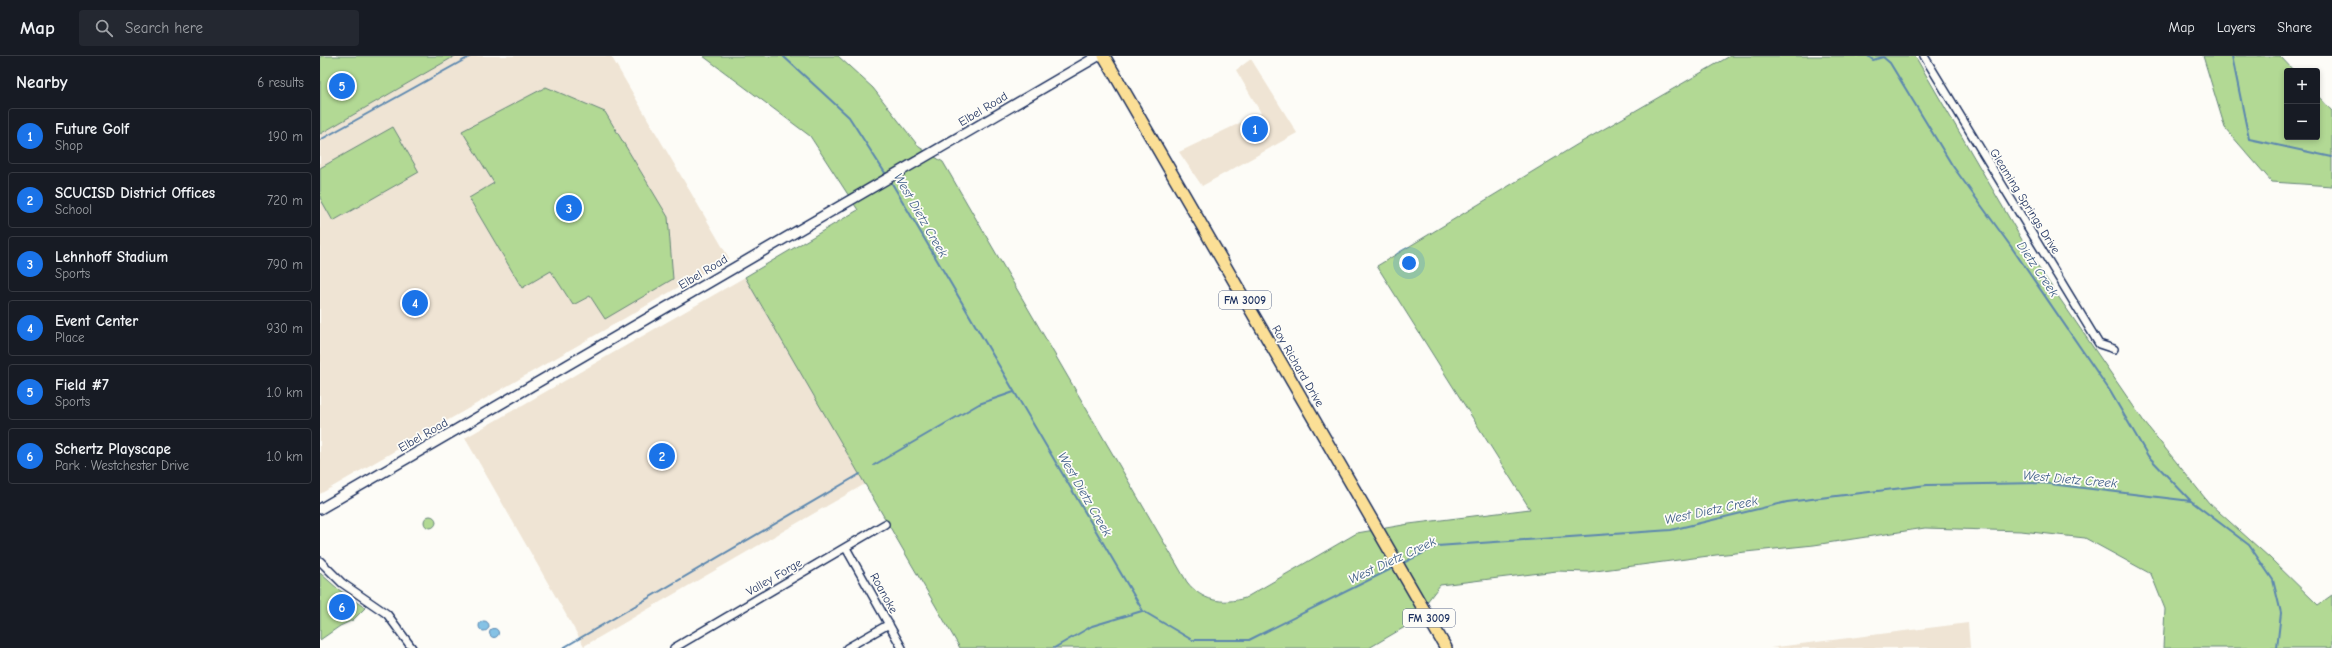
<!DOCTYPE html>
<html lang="en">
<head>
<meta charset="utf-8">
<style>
  :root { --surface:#171b24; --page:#242831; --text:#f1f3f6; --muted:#9ea1a6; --line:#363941; --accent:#1a73e8 }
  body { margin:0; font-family:"Comic Neue",sans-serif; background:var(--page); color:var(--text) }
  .controls { position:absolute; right:12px; top:12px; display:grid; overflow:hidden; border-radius:4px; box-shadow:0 2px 6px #0003 }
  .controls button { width:36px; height:36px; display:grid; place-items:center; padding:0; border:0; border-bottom:1px solid var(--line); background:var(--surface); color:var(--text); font:20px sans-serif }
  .you { position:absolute; left:1089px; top:207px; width:14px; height:14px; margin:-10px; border:3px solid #fff; border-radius:50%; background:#1a73e8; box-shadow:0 0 0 6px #1a73e833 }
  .badge { display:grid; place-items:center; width:26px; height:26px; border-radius:50%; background:var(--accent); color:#fff; font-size:13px; font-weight:700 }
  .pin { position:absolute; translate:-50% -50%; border:2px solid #fff; box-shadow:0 1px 4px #0006 }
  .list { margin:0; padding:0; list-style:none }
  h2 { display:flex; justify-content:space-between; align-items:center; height:52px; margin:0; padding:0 16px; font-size:17px }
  h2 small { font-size:13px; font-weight:400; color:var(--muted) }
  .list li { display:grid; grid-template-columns:26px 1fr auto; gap:12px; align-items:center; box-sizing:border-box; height:56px; margin:0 8px 8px; padding:0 8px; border:1px solid var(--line); border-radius:4px }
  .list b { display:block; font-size:15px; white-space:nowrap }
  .list p { margin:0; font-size:13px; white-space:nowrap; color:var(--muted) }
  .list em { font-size:13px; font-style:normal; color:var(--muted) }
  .icon { flex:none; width:22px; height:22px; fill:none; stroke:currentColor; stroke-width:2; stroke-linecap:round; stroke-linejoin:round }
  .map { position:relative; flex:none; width:2012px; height:592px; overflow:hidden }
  header { display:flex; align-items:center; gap:24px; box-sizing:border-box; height:56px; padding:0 20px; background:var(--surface); border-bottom:1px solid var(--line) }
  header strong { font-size:19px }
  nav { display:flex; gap:22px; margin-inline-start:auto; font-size:14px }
  .search { width:280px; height:36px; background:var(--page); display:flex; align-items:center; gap:10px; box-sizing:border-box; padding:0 14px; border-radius:4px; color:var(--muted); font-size:15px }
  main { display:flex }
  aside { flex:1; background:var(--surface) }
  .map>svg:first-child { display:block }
  .built { fill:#efe4d4 }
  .green { fill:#b2d994; stroke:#668479 }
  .water { fill:#85c2e5; stroke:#5b87af }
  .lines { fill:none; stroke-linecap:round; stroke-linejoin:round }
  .stream { stroke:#5b87af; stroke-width:2 }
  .street-casing { stroke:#1b2f5e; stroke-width:10 }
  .secondary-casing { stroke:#1b2f5e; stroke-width:12 }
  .primary-casing { stroke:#1b2f5e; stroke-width:14 }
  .street { stroke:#fdfcf7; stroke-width:7 }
  .secondary { stroke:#fdfcf7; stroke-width:9 }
  .primary { stroke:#fbdf96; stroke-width:11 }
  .labels { text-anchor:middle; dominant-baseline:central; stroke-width:3.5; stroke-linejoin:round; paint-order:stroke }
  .shield { fill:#fdfcf7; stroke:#5f6c8c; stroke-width:1 }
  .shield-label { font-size:11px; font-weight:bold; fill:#1b2f5e }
  .street-label { font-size:12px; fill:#1b2f5e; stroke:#fdfcf7 }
  .water-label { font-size:13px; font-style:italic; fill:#3b5b86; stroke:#fdfcf7 }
</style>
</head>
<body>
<header>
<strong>Map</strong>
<div class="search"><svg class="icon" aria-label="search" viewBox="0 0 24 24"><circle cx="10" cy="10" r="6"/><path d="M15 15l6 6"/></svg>Search here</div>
<nav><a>Map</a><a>Layers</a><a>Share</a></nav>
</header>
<main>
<aside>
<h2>Nearby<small>6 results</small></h2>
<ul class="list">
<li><span class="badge">1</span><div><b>Future Golf</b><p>Shop</p></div><em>190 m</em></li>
<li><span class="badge">2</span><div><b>SCUCISD District Offices</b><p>School</p></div><em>720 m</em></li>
<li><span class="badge">3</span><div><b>Lehnhoff Stadium</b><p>Sports</p></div><em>790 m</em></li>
<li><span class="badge">4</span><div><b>Event Center</b><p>Place</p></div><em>930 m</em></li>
<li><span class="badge">5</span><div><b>Field #7</b><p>Sports</p></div><em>1.0 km</em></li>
<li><span class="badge">6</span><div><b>Schertz Playscape</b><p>Park · Westchester Drive</p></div><em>1.0 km</em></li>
</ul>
</aside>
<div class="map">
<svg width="2012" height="592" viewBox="0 0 2012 592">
  <rect width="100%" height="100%" fill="#fdfcf7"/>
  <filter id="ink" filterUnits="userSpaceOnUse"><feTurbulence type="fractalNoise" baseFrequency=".025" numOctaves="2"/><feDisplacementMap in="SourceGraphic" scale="8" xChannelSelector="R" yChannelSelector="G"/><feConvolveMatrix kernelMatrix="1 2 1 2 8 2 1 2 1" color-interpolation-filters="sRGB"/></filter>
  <g filter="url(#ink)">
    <!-- built -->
    <path class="built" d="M135,0H291L409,202L0,438V78Z
      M931,3L977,77L882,130L859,96L941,57L916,14Z
      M425,221L545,428L264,590L145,382Z
      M1648,567L1650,592H1450Z"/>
    <!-- green -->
    <path class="green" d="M0,0H135L0,78Z
      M383,0H518L553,32L599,91L623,106L867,526C882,545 902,549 925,542L1037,477L1089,468L1210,453L1057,210L1258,88L1410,0H1595L1716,208L1825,367L1889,447L1950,502L1998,549L2012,539V592H1843L1845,553L1831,518L1765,482L1701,475L1605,472L1494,489L1396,499L1268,516L1237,515L1120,529L1090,568L1049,592H640L425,221L538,154L490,80Z
      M1883,0H1960L1974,15H1967V81H1997V39L2012,55V130L1952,126L1905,72Z
      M226,31L285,56L348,161L353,223L285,263L270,240L253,249L231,215L202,232L149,142L174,127L142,75Z
      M73,71L99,116L13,165L0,142V112Z
      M104 466a6 6 0 1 1 12 0a6 6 0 1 1-12 0Z
      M0,517L18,533L45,552L33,564L20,570L0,584Z"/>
    <!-- water -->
    <path class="water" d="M159 570a5 5 0 1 1 10 0a5 5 0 1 1-10 0Z
      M169.5 577a4.5 4.5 0 1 1 9 0a4.5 4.5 0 1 1-9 0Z"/>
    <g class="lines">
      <!-- stream -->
      <path class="stream" d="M463,0L529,61L567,120
        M1548,0L1553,4L1563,1L1570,7L1632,109L1692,192L1790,335L1828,400L1871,445
        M1912,0L1929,83L2012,101
        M0,84L151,0
        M570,124L823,555L872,584H929L1075,511
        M554,409L659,348L694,336
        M1081,508L1117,490L1351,474L1467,446L1607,429L1722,427L1871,445L1929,489L1953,524L1961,557L1957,592
        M243,592L540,418
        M734,592L772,570L822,555"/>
      <!-- street casing -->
      <g class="street-casing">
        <path id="street" d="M1604,0L1779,288L1794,293
          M526,492L582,592
          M0,505L22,527L67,558L92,592
          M354,592L565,468
          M527,592L569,568"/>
      </g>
      <!-- secondary casing -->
      <g class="secondary-casing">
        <path id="secondary" d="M0,453L778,0"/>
      </g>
      <!-- primary casing -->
      <g class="primary-casing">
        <path id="primary" d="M784,0L1126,592"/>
      </g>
      <!-- street -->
      <use href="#street" class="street"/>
      <!-- secondary -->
      <use href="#secondary" class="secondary"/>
      <!-- primary -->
      <use href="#primary" class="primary"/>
    </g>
  </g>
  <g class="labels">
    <!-- shield labels -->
    <g class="shield">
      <rect x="899" y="235" width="52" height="18" rx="3"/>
      <rect x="1083" y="553" width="52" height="18" rx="3"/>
    </g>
    <g class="shield-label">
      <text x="925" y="244">FM 3009</text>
      <text x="1109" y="562">FM 3009</text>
    </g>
    <!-- street labels -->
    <g class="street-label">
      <text transform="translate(663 53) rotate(-31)">Elbel Road</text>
      <text transform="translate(1705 145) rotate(58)">Gleaming Springs Drive</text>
      <text transform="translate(383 216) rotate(-31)">Elbel Road</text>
      <text transform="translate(978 310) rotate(60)">Roy Richard Drive</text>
      <text transform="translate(103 379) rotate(-30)">Elbel Road</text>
      <text transform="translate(454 521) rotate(-30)">Valley Forge</text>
      <text transform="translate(564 537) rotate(61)">Roanoke</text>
    </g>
    <!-- water labels -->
    <g class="water-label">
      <text transform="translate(601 159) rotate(60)">West Dietz Creek</text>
      <text transform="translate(1718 213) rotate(56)">Dietz Creek</text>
      <text transform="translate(1750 423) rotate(5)">West Dietz Creek</text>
      <text transform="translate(765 438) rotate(60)">West Dietz Creek</text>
      <text transform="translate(1391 454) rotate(-12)">West Dietz Creek</text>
      <text transform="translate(1072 504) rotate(-25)">West Dietz Creek</text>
    </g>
  </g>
</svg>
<div class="controls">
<button>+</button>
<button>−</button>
</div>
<div class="you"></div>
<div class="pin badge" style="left:935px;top:73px">1</div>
<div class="pin badge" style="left:342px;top:400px">2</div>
<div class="pin badge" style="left:249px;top:152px">3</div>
<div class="pin badge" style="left:95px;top:247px">4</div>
<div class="pin badge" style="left:22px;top:30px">5</div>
<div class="pin badge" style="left:22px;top:551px">6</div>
</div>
</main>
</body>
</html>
